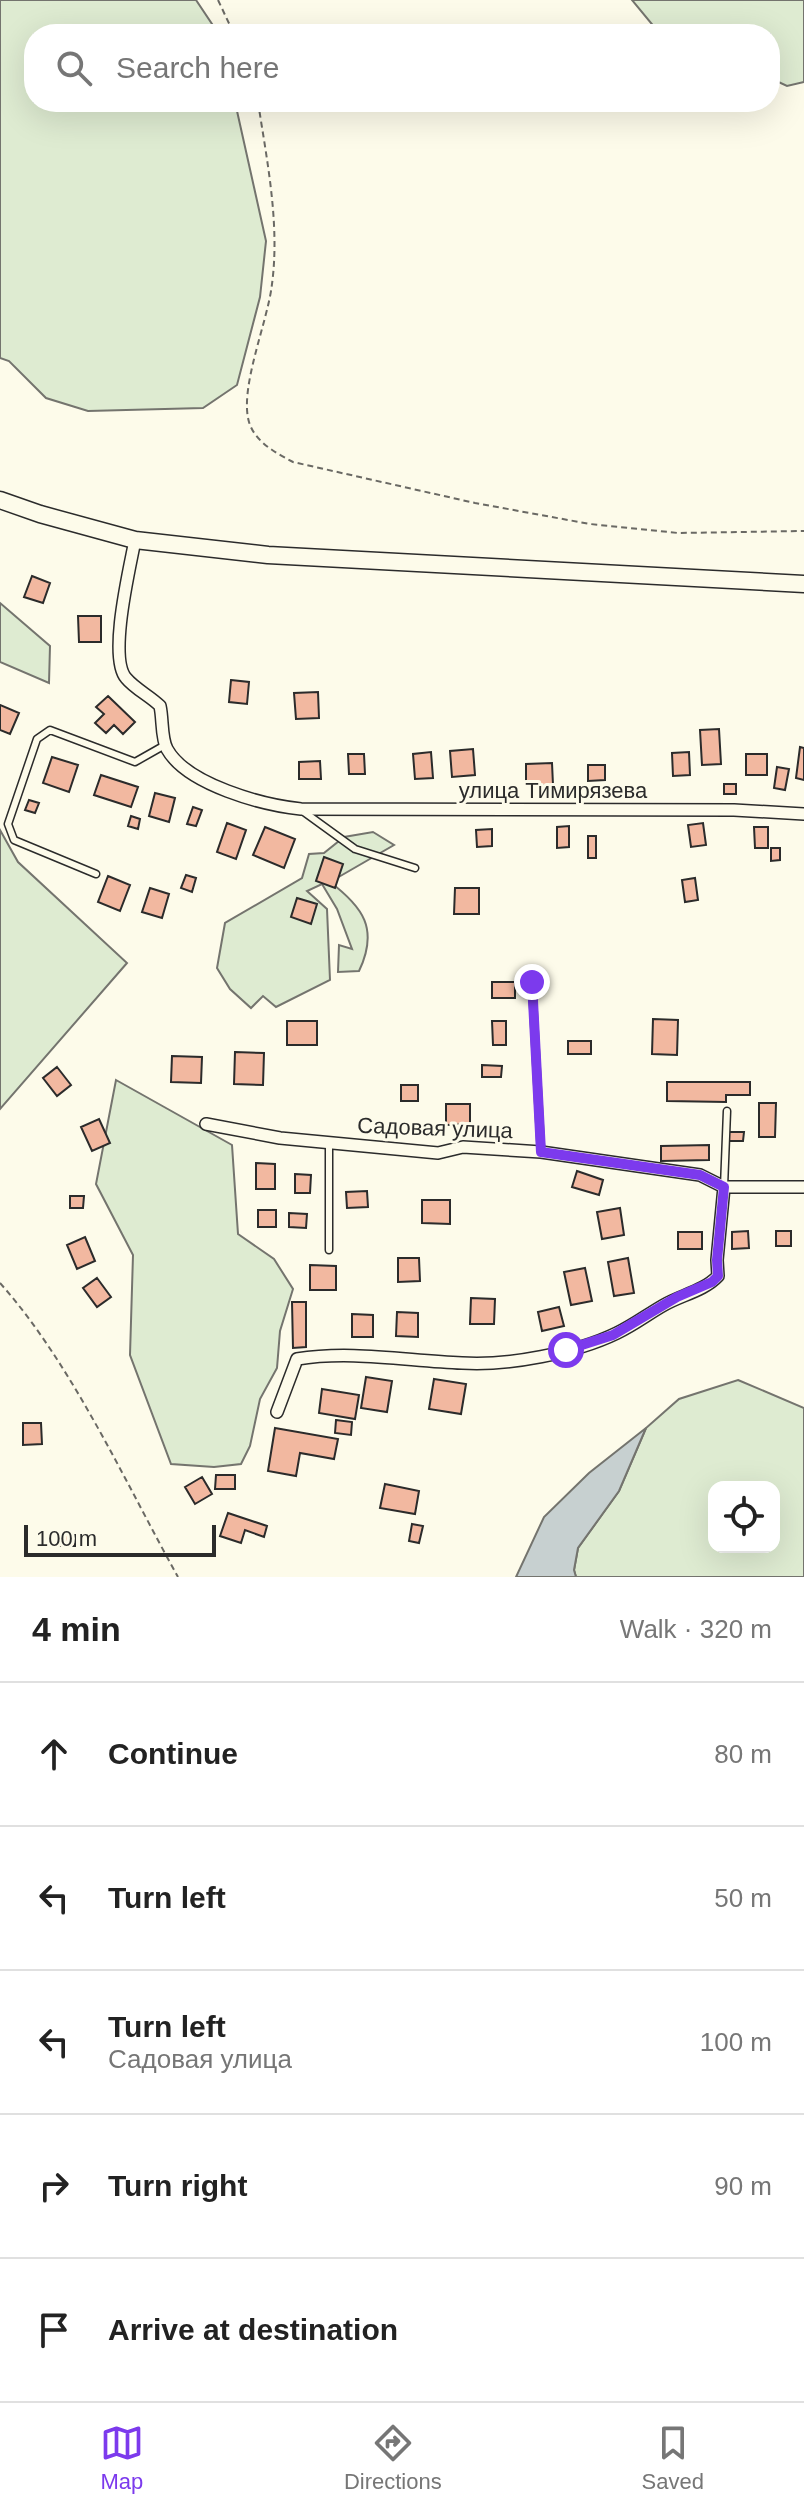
<!DOCTYPE html>
<html lang="en">
<head>
<meta charset="utf-8">
<style>
  :root { --surface:#fff; --page:#f2f2f2; --text:#222; --muted:#767676; --line:#e0e0e0; --accent:#7c3aed }
  body { margin:0; font-family:Helvetica,sans-serif; background:var(--page); color:var(--text) }
  .controls { position:absolute; right:24px; bottom:24px; display:grid; overflow:hidden; border-radius:16px; box-shadow:0 8px 32px #0002 }
  .controls button { width:72px; height:72px; display:grid; place-items:center; padding:0; border:0; border-bottom:2px solid var(--line); background:var(--surface); color:var(--text); font:40px sans-serif }
  .scale { position:absolute; left:24px; bottom:20px; width:192px; box-sizing:border-box; padding-left:8px; border:4px solid #2b2b2b; border-top:0; font-size:22px; line-height:28px; white-space:nowrap; color:#2b2b2b; -webkit-text-stroke:6px #fdfbea; paint-order:stroke }
  .stop { position:absolute; width:24px; height:24px; margin:-18px; border:6px solid #7c3aed; border-radius:50%; background:#fff }
  .stop.end { background:#7c3aed; border-color:#fff; box-shadow:0 2px 8px #0008 }
  .list { margin:0; padding:0; list-style:none }
  h2 { display:flex; justify-content:space-between; align-items:center; height:104px; margin:0; padding:0 32px; font-size:34px }
  h2 small { font-size:26px; font-weight:400; color:var(--muted) }
  .list li { display:grid; grid-template-columns:52px 1fr auto; gap:24px; align-items:center; box-sizing:border-box; height:144px; padding:0 32px; border-top:2px solid var(--line) }
  .list b { display:block; font-size:30px; white-space:nowrap }
  .list p { margin:0; font-size:26px; white-space:nowrap; color:var(--muted) }
  .list em { font-size:26px; font-style:normal; color:var(--muted) }
  .icon { flex:none; width:44px; height:44px; fill:none; stroke:currentColor; stroke-width:2; stroke-linecap:round; stroke-linejoin:round }
  .map { position:relative; flex:none; width:804px; height:1577px; overflow:hidden }
  .search { position:absolute; background:var(--surface); box-shadow:0 8px 32px #0002; left:24px; right:24px; top:24px; height:88px; display:flex; align-items:center; gap:20px; box-sizing:border-box; padding:0 28px; border-radius:32px; color:var(--muted); font-size:30px }
  .sheet { height:824px; background:var(--surface) }
  nav { display:flex; justify-content:space-around; align-items:center; box-sizing:border-box; height:112px; border-top:2px solid var(--line); background:var(--surface); font-size:22px; color:var(--muted) }
  nav a { display:grid; justify-items:center; gap:4px }
  nav .on { color:var(--accent) }
  .map>svg:first-child { display:block }
  .green { fill:#deebd1; stroke:#74746e; stroke-width:2; fill-rule:evenodd }
  .water { fill:#c7d0d0; stroke:#74746e; stroke-width:2 }
  .building { fill:#f2b8a0; stroke:#2b2b2b; stroke-width:2 }
  .lines { fill:none; stroke-linecap:round; stroke-linejoin:round }
  .service-casing { stroke:#2b2b2b; stroke-width:9 }
  .minor-casing { stroke:#2b2b2b; stroke-width:14 }
  .secondary-casing { stroke:#2b2b2b; stroke-width:19 }
  .path { stroke:#6a6964; stroke-width:2; stroke-dasharray:6 4; stroke-linecap:butt }
  .service { stroke:#fdfbea; stroke-width:6 }
  .minor { stroke:#fdfbea; stroke-width:11 }
  .secondary { stroke:#fdfbea; stroke-width:16 }
  .route { stroke:#7c3aed; stroke-width:10 }
  .labels { text-anchor:middle; dominant-baseline:central; stroke-width:6; stroke-linejoin:round; paint-order:stroke }
  .street-label { font-size:22px; fill:#2b2b2b; stroke:#fdfbea }
</style>
</head>
<body>
<div class="map">
<svg width="804" height="1577" viewBox="0 0 804 1577">
  <rect width="100%" height="100%" fill="#fdfbea"/>
  <!-- green -->
  <path class="green" d="M0,0H196L216,30L217,34H34V102H235L266,241L260,297L237,385L203,408L88,411L46,398L9,361L0,358Z
    M632,0H804V82L787,86L770,78V34H660Z
    M0,603L50,646L49,683L0,662Z
    M0,830L18,862L127,963L0,1109Z
    M373,832L394,845L330,882C363,907 379,929 359,971L338,972L339,945L352,949L337,909L322,884L307,891L327,909L330,980L276,1007L263,996L251,1008L230,989L217,968L225,923L302,878L309,854L324,853L344,837Z
    M116,1080L232,1145L238,1234L274,1259L293,1289L280,1331L277,1368L260,1399L250,1446L241,1464L214,1467L171,1464L130,1355L133,1255L96,1184Z
    M738,1380L804,1408V1577H576L574,1570L578,1548L619,1491L646,1428L679,1399ZM714,1487H774V1547H714Z"/>
  <!-- water -->
  <path class="water" d="M646,1428L619,1491L578,1548L574,1570L576,1577H516L544,1517L589,1473Z"/>
  <!-- building -->
  <path class="building" d="M32,576L50,583L43,603L24,597Z
    M78,616H101V642H79Z
    M231,680L249,682L247,704L229,702Z
    M318,692L319,718L296,719L294,693Z
    M108,696L135,722L123,734L114,725L106,733L95,723L104,714L96,707Z
    M0,705L19,713L10,734L0,730Z
    M719,729L721,764L702,765L700,730Z
    M800,747L804,748V780L796,778Z
    M473,749L475,775L452,777L450,751Z
    M431,752L433,778L415,779L413,754Z
    M689,752L690,775L673,776L672,753Z
    M348,754H364L365,774H349Z
    M746,754H767V775H746Z
    M52,757L78,765L69,792L43,783Z
    M320,761L321,779H299V762Z
    M552,763L553,785H526V764Z
    M588,765H605V780L588,781Z
    M777,767L789,769L785,790L774,788Z
    M101,775L138,787L131,807L94,795Z
    M724,784H736V794H724Z
    M155,793L175,798L169,822L149,816Z
    M29,800L39,803L35,813L25,810Z
    M193,807L202,810L196,826L187,824Z
    M131,816L140,819L138,829L128,826Z
    M227,823L246,830L236,859L217,852Z
    M703,823L706,845L691,847L688,825Z
    M569,826V847L557,848V827Z
    M265,827L295,839L284,868L253,855Z
    M754,827H768V848H755Z
    M492,829V846L477,847L476,830Z
    M588,836H596V858H588Z
    M771,848H780V860L771,861Z
    M324,857L343,864L335,888L316,881Z
    M186,875L196,878L192,892L181,888Z
    M108,876L130,885L120,911L98,902Z
    M695,878L698,900L685,902L682,880Z
    M150,888L169,894L162,918L142,912Z
    M455,888H479V914H454Z
    M297,898L317,904L311,924L291,917Z
    M492,982H515V998H492Z
    M653,1019L678,1020L677,1055L652,1054Z
    M287,1021H317V1045H287Z
    M492,1021H506V1045H493Z
    M568,1041H591V1054H568Z
    M235,1052L264,1053L263,1085L234,1084Z
    M172,1056L202,1057L201,1083L171,1082Z
    M482,1065L502,1066L501,1077H482Z
    M57,1067L71,1085L57,1096L43,1078Z
    M667,1082H750V1095H726V1102L667,1101Z
    M401,1085H418V1101H401Z
    M759,1103H776L775,1137H759Z
    M446,1104H470V1124L446,1125Z
    M99,1119L110,1143L92,1151L81,1127Z
    M725,1132H744L743,1141H725Z
    M709,1145V1160L661,1161V1146Z
    M256,1163L275,1164V1189H256Z
    M577,1171L603,1180L599,1195L572,1187Z
    M295,1174L311,1175L310,1193H295Z
    M367,1191L368,1207L347,1208L346,1192Z
    M70,1196H84L83,1208H70Z
    M422,1200H450V1224L422,1223Z
    M620,1208L624,1235L602,1239L597,1212Z
    M258,1210H276V1227H258Z
    M289,1213L307,1214L306,1228L289,1227Z
    M748,1231L749,1248L732,1249V1232Z
    M776,1231H791V1246H776Z
    M678,1232H702V1249H678Z
    M85,1237L95,1261L77,1269L67,1245Z
    M398,1258H419L420,1281L398,1282Z
    M628,1258L634,1293L614,1296L608,1262Z
    M310,1265L336,1266V1290H310Z
    M585,1268L592,1301L571,1305L564,1272Z
    M97,1278L111,1297L97,1307L83,1288Z
    M471,1298L495,1299L494,1324H470Z
    M292,1302H306V1347L293,1348Z
    M559,1307L564,1326L542,1331L538,1312Z
    M397,1312L418,1313V1337L396,1336Z
    M352,1314L373,1315V1337H352Z
    M366,1377L392,1381L387,1412L361,1408Z
    M434,1379L466,1384L461,1414L429,1409Z
    M322,1389L359,1395L355,1419L319,1413Z
    M336,1420L352,1422L351,1435L335,1433Z
    M23,1423H41L42,1444L23,1445Z
    M275,1428L338,1439L334,1459L300,1453L296,1476L268,1471Z
    M216,1475H235V1489H215Z
    M202,1477L212,1494L195,1504L185,1487Z
    M385,1484L419,1491L415,1514L380,1508Z
    M228,1513L267,1526L264,1537L245,1530L241,1543L220,1536Z
    M412,1524L423,1526L419,1543L409,1541Z
    M56,1535H75V1546H56Z"/>
  <g class="lines">
    <!-- service casing -->
    <g class="service-casing">
      <path id="service" d="M304,812L355,849L415,868
        M96,874L14,840L8,824L37,739L50,730L135,762L165,745
        M532,982L541,1152
        M724,1187L727,1111
        M329,1250V1143"/>
    </g>
    <!-- minor casing -->
    <g class="minor-casing">
      <path id="minor" d="M135,540C130,567 108,657 126,678C135,689 150,696 160,706C163,719 161,738 167,749C187,785 263,805 301,809L734,810L804,814
        M206,1124L280,1138L438,1153L463,1147L541,1152L700,1175L724,1187H804
        M277,1412L297,1359C351,1350 408,1361 462,1363C508,1366 576,1353 617,1333C634,1325 648,1314 664,1305C681,1295 704,1291 718,1276L717,1260L724,1187"/>
    </g>
    <!-- secondary casing -->
    <g class="secondary-casing">
      <path id="secondary" d="M0,500L40,514L135,540L268,555L804,584"/>
    </g>
    <!-- path -->
    <path class="path" d="M218,0L234,34
      M258,102C267,161 280,224 272,284C268,321 239,388 249,422C255,442 276,453 293,462L475,503L590,524L678,533L804,531
      M0,1283C72,1364 125,1482 178,1577"/>
    <!-- service -->
    <use href="#service" class="service"/>
    <!-- minor -->
    <use href="#minor" class="minor"/>
    <!-- secondary -->
    <use href="#secondary" class="secondary"/>
  </g>
  <g class="lines">
    <!-- route -->
    <path class="route" d="M532,982L541,1152L700,1175L724,1187L717,1260L718,1276L712,1282L677,1297L613,1335L566,1350"/>
  </g>
  <g class="labels">
    <!-- street labels -->
    <g class="street-label">
      <text x="553" y="790">улица Тимирязева</text>
      <text transform="translate(435 1128) rotate(2)">Садовая улица</text>
    </g>
  </g>
</svg>
<div class="controls">
<button><svg class="icon" aria-label="locate" viewBox="0 0 24 24"><circle cx="12" cy="12" r="6"/><path d="M12 2v4M12 18v4M2 12h4M18 12h4"/></svg></button>
</div>
<div class="scale">100 m</div>
<div class="stop" style="left:566px;top:1350px"></div>
<div class="stop end" style="left:532px;top:982px"></div>
<div class="search"><svg class="icon" aria-label="search" viewBox="0 0 24 24"><circle cx="10" cy="10" r="6"/><path d="M15 15l6 6"/></svg>Search here</div>
</div>
<section class="sheet">
<h2>4 min<small>Walk · 320 m</small></h2>
<ul class="list">
<li><svg class="icon" aria-label="ahead" viewBox="0 0 24 24"><path d="M12 20V5M6 11l6-6 6 6"/></svg><div><b>Continue</b></div><em>80 m</em></li>
<li><svg class="icon" aria-label="left" viewBox="0 0 24 24"><path d="M17 20v-9H6M10 6l-5 5 5 5"/></svg><div><b>Turn left</b></div><em>50 m</em></li>
<li><svg class="icon" aria-label="left" viewBox="0 0 24 24"><path d="M17 20v-9H6M10 6l-5 5 5 5"/></svg><div><b>Turn left</b><p>Садовая улица</p></div><em>100 m</em></li>
<li><svg class="icon" aria-label="right" viewBox="0 0 24 24"><path d="M7 20v-9h11M14 6l5 5-5 5"/></svg><div><b>Turn right</b></div><em>90 m</em></li>
<li><svg class="icon" aria-label="arrive" viewBox="0 0 24 24"><path d="M6 21V4h12l-3 4 3 4H6"/></svg><div><b>Arrive at destination</b></div></li>
</ul>
</section>
<nav>
<a class="on"><svg class="icon" aria-label="map" viewBox="0 0 24 24"><path d="M3 6l6-2 6 2 6-2v14l-6 2-6-2-6 2zM9 4v14M15 6v14"/></svg>Map</a>
<a><svg class="icon" aria-label="directions" viewBox="0 0 24 24"><path d="M12 3l9 9-9 9-9-9zM9 14v-3h6M13 9l2 2-2 2"/></svg>Directions</a>
<a><svg class="icon" aria-label="saved" viewBox="0 0 24 24"><path d="M7 4h10v16l-5-4-5 4z"/></svg>Saved</a>
</nav>
</body>
</html>
